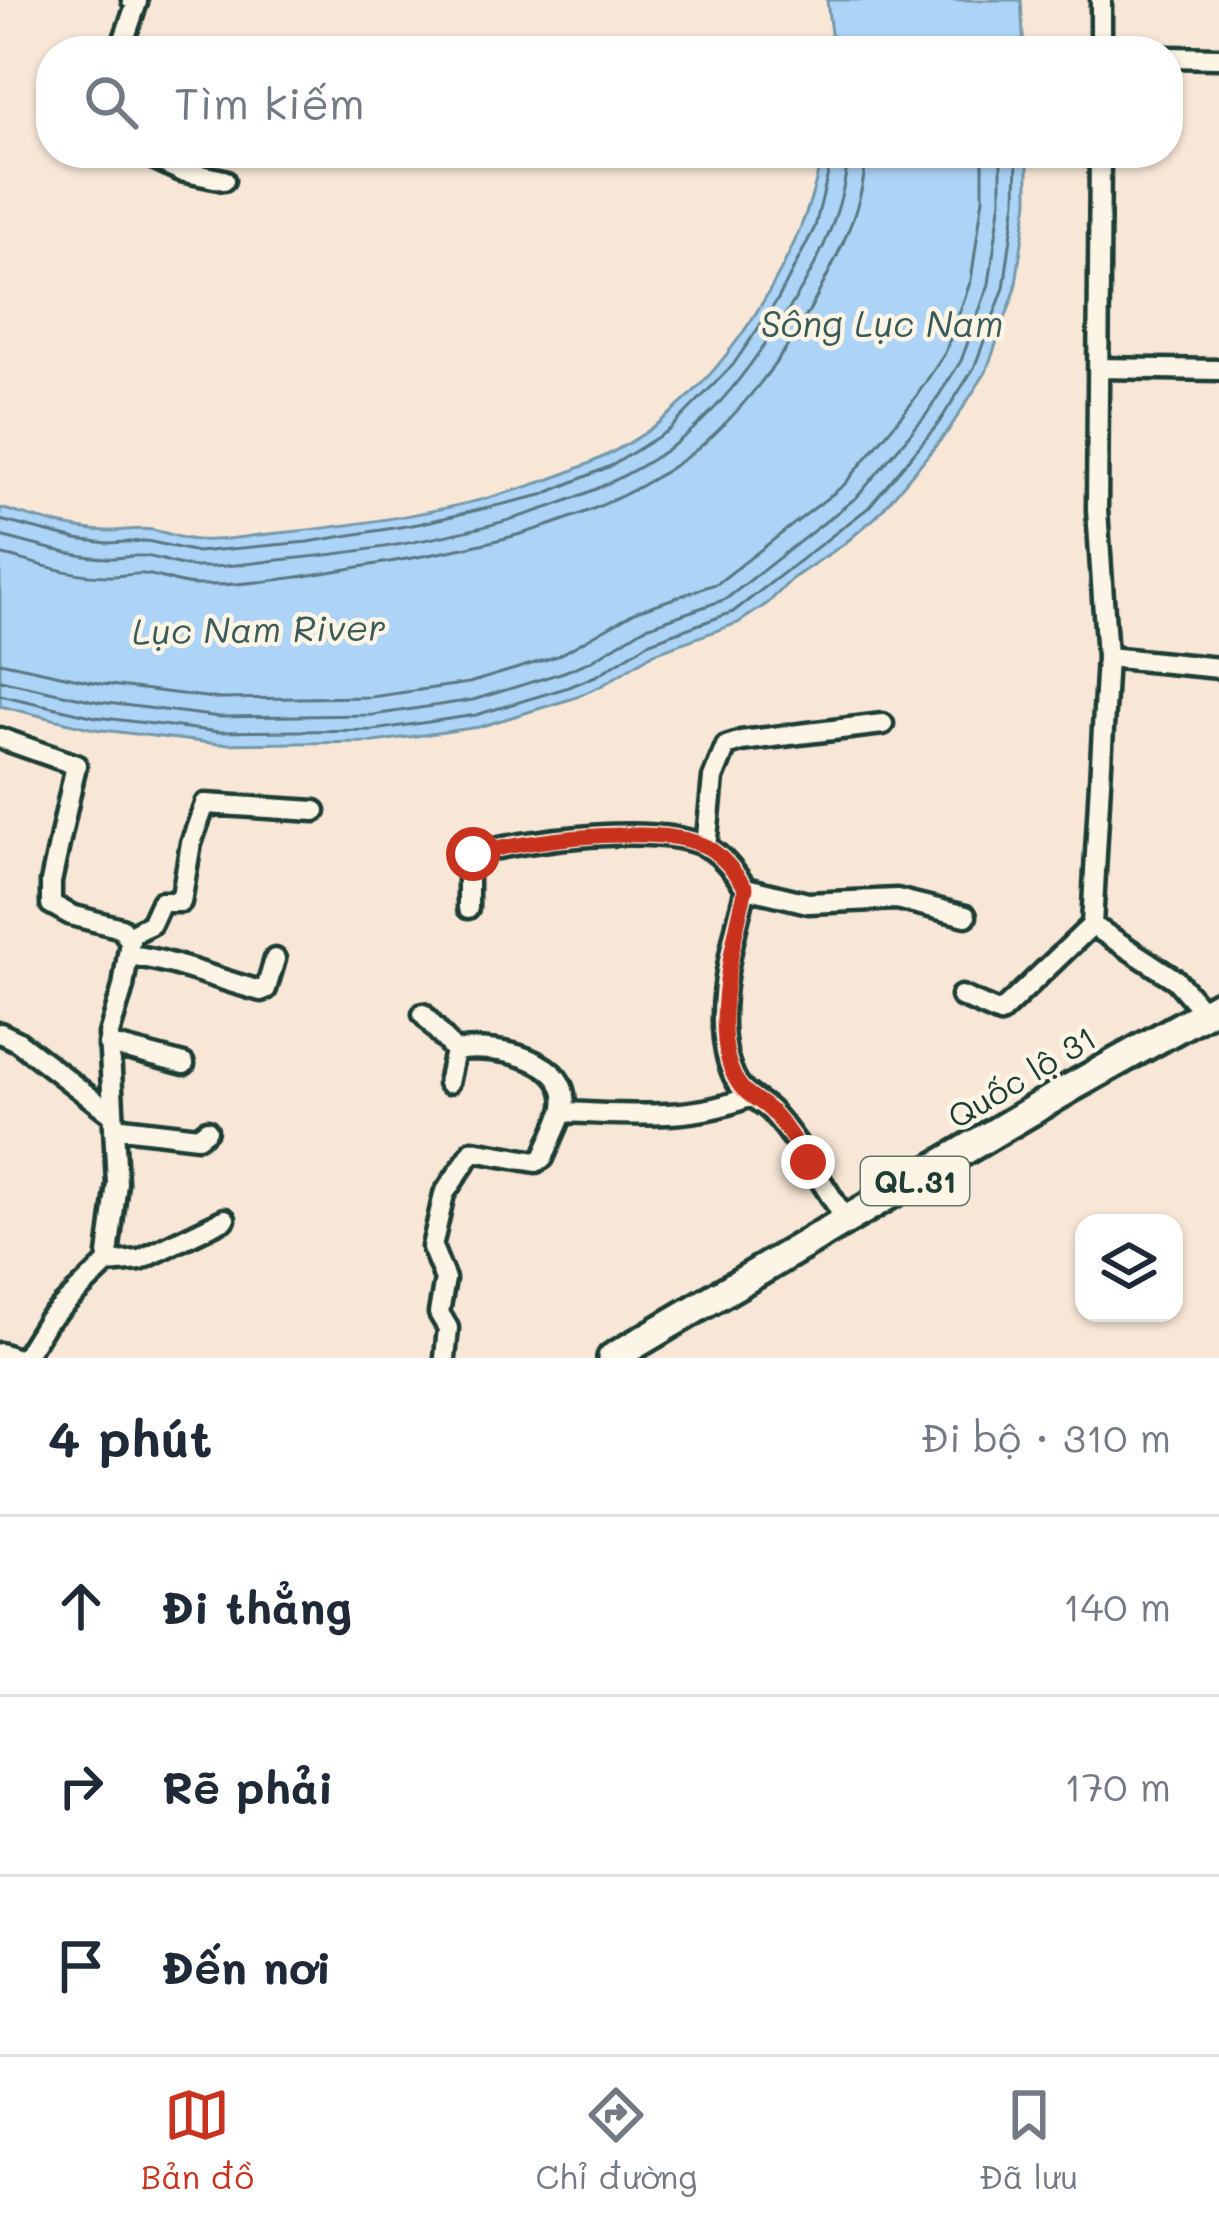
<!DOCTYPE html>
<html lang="vi">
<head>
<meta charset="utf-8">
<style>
  :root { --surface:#fff; --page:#f2f2f3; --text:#1f2937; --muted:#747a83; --line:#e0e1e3; --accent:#c8321e }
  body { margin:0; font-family:Mali,sans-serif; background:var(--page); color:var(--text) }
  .controls { position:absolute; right:36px; bottom:36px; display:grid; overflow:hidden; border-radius:24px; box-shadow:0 3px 9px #0004 }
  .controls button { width:108px; height:108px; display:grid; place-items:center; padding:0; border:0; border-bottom:3px solid var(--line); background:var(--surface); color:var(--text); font:60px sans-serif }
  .stop { position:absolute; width:36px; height:36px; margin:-27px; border:9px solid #c8321e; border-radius:50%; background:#fff }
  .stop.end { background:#c8321e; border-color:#fff; box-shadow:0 3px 12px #0008 }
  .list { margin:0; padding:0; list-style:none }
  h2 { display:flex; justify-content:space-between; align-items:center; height:156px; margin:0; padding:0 48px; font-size:51px }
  h2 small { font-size:39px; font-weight:400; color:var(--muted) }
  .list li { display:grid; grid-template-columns:78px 1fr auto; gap:36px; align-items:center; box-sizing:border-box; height:180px; padding:0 48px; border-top:3px solid var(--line) }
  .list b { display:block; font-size:45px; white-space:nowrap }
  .list em { font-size:39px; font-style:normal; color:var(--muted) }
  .icon { flex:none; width:66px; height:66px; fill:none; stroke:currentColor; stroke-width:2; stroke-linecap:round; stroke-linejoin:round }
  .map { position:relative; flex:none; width:1219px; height:1358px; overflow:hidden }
  .search { position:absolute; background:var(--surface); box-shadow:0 3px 9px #0004; left:36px; right:36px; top:36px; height:132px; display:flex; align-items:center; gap:30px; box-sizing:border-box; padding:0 42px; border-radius:48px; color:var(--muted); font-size:45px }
  .sheet { height:696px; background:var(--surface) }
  nav { display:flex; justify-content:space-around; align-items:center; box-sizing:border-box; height:168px; border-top:3px solid var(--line); background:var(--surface); font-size:33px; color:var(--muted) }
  nav a { display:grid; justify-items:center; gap:6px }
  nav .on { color:var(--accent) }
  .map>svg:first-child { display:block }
  .water { fill:#add4f7; stroke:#7498a9; stroke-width:3 }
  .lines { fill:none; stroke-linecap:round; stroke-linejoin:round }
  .shore { stroke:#587982; stroke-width:3 }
  .minor-casing { stroke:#1f3d34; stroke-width:27 }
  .highway-casing { stroke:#1f3d34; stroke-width:36 }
  .minor { stroke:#fcf5e5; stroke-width:18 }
  .highway { stroke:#fcf5e5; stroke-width:27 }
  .route { stroke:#c8321e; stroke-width:15 }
  .labels { text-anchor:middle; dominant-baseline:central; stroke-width:9; stroke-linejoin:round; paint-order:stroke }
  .shield { fill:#fcf5e5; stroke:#617469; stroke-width:3 }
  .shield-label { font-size:30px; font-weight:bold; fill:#1f3d34 }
  .street-label { font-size:33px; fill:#1f3d34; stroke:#fcf5e5 }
  .water-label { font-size:36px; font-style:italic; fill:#3b5b5b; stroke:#fcf5e5 }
</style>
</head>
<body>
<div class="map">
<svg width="1219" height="1358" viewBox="0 0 1219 1358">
  <rect width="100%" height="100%" fill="#f8e7d7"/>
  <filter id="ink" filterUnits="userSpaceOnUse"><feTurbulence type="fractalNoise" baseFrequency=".00833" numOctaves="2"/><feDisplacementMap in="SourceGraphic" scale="24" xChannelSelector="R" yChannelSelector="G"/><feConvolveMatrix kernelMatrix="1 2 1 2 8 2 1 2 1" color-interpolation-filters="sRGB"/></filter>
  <g filter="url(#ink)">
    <!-- water -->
    <path class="water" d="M827,0H1021L1024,51H833Z
      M822,153H1028V201L1015,291L986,372L948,431L877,516L844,544L793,578L768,603L738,623L654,653L603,685L574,698L479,727L374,742L219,744L94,729L0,706V508C34,517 71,530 107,531C122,532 137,527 152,530C167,532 182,540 197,540C220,542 246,536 269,534C387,523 566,496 660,422C737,361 805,250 822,153Z"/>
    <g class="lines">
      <!-- shore -->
      <path class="shore" d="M0,520L76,539L107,543L147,541L197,552L308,542L418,524L542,495L613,465L669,430L733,365L778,299L815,227L833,153
        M0,536C34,544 71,557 107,558C119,559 131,555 143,556C161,557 178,567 196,567C223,568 251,563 278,560C403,549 573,520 675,444C716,414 748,369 776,328C811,279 845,214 848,153
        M0,554C35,563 71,576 107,576C119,577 131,573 143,574C161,575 178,585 196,585C250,586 307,576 359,567C473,549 589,527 684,459C733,425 789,351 816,298C839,253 865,205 866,153
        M0,662L102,684L221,699L371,697L469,683L558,656L637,611L718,583L844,485L911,404L945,353L971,280L983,198V153
        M0,680L99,702L220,717L373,715L473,700L564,672L591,661L644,628L726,599L857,497L926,415L961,361L989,284L1001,200V153
        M0,695L96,717L219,732L374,730L476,715L569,687L598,675L650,642L733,612L868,508L938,424L974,368L1004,288L1016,201L1017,153"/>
      <!-- minor casing -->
      <g class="minor-casing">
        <path id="minor" d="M120,51L137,2L132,0
          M1101,51V0
          M1168,57L1219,58
          M142,153L181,171L224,180
          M1100,153L1097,510L1107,657L1219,668
          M1100,368L1219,370
          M1107,657L1092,925L1176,980L1203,1011
          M0,738L76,765L51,882V904L71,915L121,928L130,941L123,987L109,1034L117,1183L107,1263L47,1321L24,1358
          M706,847L713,778L726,746L741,741L883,724
          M746,888L808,903L897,899L966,916
          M468,908V868L473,854C524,840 659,822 707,847C723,856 735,873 746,888C732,942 707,1030 737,1082C746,1096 761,1101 772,1112C801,1144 823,1186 847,1221
          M128,936L151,924L161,902H181L191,843L205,804L315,811
          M129,955C176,961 215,979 261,991L266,989L275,959
          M961,996L1000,1013L1092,925
          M423,1014L455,1051
          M0,1033L17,1041L113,1115
          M108,1044L184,1064
          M448,1083L455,1051C494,1044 577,1059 563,1112
          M114,1127L198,1137L207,1130
          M107,1263L140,1260L225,1219
          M0,1353L15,1358
          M445,1358L448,1328L439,1313L445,1279L432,1247L444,1194L473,1151L536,1162L543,1158L563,1112C625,1114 693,1122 750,1096"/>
      </g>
      <!-- highway casing -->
      <g class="highway-casing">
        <path id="highway" d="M612,1358L1072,1087L1219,1005"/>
      </g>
      <!-- minor -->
      <use href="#minor" class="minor"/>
      <!-- highway -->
      <use href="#highway" class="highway"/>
    </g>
  </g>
  <g class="lines" filter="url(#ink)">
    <!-- route -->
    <path class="route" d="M473,854C525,841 658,822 707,847C723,856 735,873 746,888C734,937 706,1044 741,1087C749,1097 761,1101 770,1110C785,1123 796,1146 808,1162"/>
  </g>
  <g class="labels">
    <!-- shield labels -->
    <rect class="shield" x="861" y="1157" width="108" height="48" rx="9"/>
    <g class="shield-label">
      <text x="915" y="1181">QL.31</text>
    </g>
    <!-- street labels -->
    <g class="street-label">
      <text transform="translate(1021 1076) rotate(-31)">Quốc lộ 31</text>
    </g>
    <!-- water labels -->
    <g class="water-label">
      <text x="882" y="322">Sông Lục Nam</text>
      <text transform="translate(259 628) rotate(-1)">Lục Nam River</text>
    </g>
  </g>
</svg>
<div class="controls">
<button><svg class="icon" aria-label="layers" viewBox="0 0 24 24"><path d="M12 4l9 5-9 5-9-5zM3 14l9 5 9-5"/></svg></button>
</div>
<div class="stop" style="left:473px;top:854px"></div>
<div class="stop end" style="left:808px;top:1162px"></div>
<div class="search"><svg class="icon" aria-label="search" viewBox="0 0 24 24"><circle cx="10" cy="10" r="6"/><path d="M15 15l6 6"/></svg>Tìm kiếm</div>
</div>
<section class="sheet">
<h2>4 phút<small>Đi bộ · 310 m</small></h2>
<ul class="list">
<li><svg class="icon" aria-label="ahead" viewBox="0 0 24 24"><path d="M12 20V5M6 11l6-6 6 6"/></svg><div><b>Đi thẳng</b></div><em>140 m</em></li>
<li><svg class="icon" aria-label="right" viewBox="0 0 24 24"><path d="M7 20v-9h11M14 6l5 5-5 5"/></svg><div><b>Rẽ phải</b></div><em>170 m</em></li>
<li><svg class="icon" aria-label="arrive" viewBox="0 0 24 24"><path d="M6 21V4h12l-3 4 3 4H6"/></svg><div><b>Đến nơi</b></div></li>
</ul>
</section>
<nav>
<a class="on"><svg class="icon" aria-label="map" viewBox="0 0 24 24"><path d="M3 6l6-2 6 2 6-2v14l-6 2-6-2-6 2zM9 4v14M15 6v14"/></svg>Bản đồ</a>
<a><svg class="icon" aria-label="directions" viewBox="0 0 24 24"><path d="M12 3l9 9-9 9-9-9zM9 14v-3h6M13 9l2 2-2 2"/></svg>Chỉ đường</a>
<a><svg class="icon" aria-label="saved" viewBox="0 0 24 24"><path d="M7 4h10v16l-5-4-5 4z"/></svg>Đã lưu</a>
</nav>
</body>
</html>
